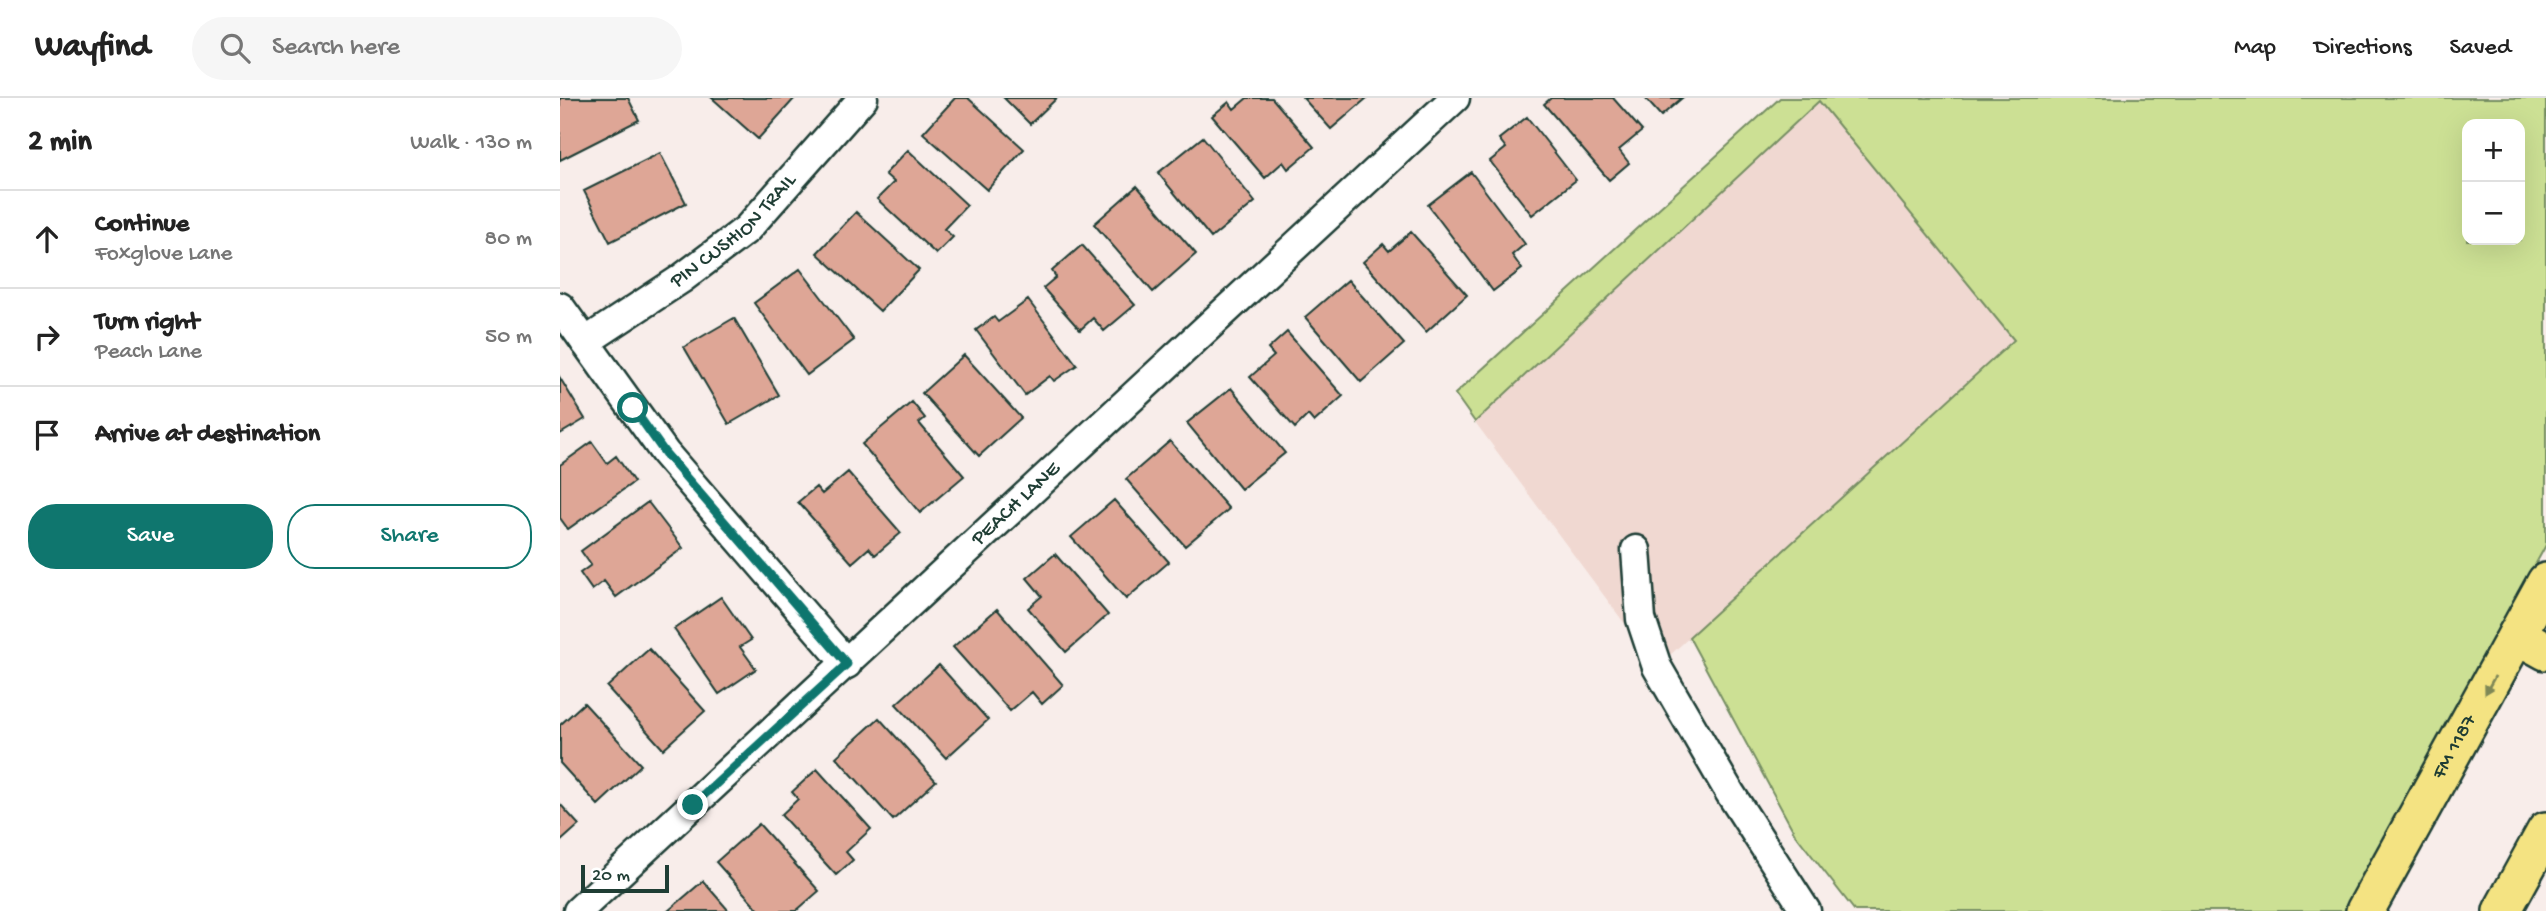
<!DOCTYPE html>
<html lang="en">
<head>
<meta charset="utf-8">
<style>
  :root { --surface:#fff; --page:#f6f6f6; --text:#222; --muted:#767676; --line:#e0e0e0; --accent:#0f766e }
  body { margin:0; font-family:"Gochi Hand",sans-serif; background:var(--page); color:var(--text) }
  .controls { position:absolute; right:21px; top:21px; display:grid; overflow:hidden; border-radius:14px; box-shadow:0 7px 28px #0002 }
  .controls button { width:63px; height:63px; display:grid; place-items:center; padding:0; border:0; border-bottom:2px solid var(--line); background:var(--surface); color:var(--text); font:35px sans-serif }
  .scale { position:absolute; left:21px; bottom:18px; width:88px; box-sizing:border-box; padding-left:7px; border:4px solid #1f3d34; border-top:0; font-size:19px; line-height:24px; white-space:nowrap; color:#1f3d34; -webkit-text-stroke:5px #fff; paint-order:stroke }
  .stop { position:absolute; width:21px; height:21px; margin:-16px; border:5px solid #0f766e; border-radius:50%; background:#fff }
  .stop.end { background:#0f766e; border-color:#fff; box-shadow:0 2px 7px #0008 }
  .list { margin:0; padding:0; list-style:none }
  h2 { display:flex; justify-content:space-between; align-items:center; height:91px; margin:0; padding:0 28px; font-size:30px }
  h2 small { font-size:23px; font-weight:400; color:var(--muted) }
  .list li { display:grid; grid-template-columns:46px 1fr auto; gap:21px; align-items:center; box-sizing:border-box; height:98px; padding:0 28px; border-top:2px solid var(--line) }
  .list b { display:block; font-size:26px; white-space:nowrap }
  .list p { margin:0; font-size:23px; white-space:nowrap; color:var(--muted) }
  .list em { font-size:23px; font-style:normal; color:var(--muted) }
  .actions { display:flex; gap:14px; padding:21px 28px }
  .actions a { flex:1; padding:16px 0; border:2px solid var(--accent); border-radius:28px; text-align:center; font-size:24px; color:var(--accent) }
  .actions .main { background:var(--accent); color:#fff }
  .icon { flex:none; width:38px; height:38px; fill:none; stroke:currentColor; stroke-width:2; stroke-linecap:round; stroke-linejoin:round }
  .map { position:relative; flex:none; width:1986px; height:813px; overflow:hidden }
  header { display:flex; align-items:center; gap:42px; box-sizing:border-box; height:98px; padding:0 35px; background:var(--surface); border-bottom:2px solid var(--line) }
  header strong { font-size:33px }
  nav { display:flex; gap:38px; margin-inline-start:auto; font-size:24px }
  .search { width:490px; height:63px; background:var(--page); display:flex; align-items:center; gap:18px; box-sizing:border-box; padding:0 24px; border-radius:38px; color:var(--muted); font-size:26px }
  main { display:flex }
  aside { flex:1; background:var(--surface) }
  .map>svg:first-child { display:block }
  .built { fill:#f0d8d1 }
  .green { fill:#cce094; stroke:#768e64; stroke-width:2; fill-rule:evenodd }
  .building { fill:#dea696; stroke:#1f3d34; stroke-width:2 }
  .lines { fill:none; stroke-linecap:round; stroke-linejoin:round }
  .minor-casing { stroke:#1f3d34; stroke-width:33 }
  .major-casing { stroke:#1f3d34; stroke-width:42 }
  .minor { stroke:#fff; stroke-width:28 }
  .major { stroke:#f4e382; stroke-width:37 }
  .oneway { fill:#7f8857 }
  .route { stroke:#0f766e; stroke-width:9 }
  .labels { text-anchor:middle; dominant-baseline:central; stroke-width:5; stroke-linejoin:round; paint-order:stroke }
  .street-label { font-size:21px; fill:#1f3d34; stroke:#fff }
</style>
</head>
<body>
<header>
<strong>Wayfind</strong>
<div class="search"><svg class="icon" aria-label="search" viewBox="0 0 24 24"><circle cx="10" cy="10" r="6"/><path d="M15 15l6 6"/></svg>Search here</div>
<nav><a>Map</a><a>Directions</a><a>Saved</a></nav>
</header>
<main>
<aside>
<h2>2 min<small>Walk · 130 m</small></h2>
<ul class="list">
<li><svg class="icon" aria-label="ahead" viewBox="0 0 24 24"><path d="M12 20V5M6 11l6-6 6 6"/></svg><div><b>Continue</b><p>Foxglove Lane</p></div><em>80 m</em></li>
<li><svg class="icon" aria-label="right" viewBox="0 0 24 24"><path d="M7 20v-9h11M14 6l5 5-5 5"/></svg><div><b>Turn right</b><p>Peach Lane</p></div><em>50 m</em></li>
<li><svg class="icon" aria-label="arrive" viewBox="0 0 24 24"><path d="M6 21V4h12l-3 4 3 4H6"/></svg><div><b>Arrive at destination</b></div></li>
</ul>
<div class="actions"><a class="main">Save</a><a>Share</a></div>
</aside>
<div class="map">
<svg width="1986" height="813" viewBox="0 0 1986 813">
  <rect width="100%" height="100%" fill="#f8edea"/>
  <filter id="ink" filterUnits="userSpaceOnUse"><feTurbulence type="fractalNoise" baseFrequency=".0143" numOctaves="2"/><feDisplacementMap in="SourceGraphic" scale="14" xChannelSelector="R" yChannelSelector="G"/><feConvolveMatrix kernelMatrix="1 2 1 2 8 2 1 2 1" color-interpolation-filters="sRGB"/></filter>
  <g filter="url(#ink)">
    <!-- built -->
    <path class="built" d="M1258,2L1454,242L1097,569L915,324Z"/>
    <!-- green -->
    <path class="green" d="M1220,0H1986V447L1786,813H1295L1235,736L1129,539L1454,242L1259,3L915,324L895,296ZM1907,26H1960V142H1907Z"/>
    <!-- building -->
    <path class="building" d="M0,0H68L79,22L0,62Z
      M152,0H235L198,41Z
      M395,0H408L464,51L427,92L363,35Z
      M444,0H497L470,26Z
      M687,0H712L754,49L728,71L723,64L705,80L652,18L669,4L674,11Z
      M743,0H807L771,31Z
      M991,0H1053L1082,33L1059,52L1069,65L1049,82L984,6Z
      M1085,0H1122L1101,18Z
      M967,19L1016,82L972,117L930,63L946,50L939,41Z
      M643,39L695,104L651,140L598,75Z
      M348,52L407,107L384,131L393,139L376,156L317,101L334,84L325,76Z
      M100,55L126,105L50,144L24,93Z
      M911,74L965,146L952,157L962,171L933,193L868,107Z
      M577,88L636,156L593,194L534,126Z
      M296,114L359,172L320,213L257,155Z
      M851,134L907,197L866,234L803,164L823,146L829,153Z
      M522,147L575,207L544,233L533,220L520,232L483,190L496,179L492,173Z
      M240,171L294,242L247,277L194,205Z
      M788,182L844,246L801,284L745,219Z
      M468,202L517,267L494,283L490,278L465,297L416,232L434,219L438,224Z
      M174,220L219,297L169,326L124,249Z
      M727,234L783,298L754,324L748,317L735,330L690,279L714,258L708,251Z
      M404,257L461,320L419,358L362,295Z
      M0,280L25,321L0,336Z
      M671,290L725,355L681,391L627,325Z
      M352,304L365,320L359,325L404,378L360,415L302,346Z
      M610,343L669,411L625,448L566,381Z
      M32,344L47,365L56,358L74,384L8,431L0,420V367Z
      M288,374L341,435L315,457L309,450L292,465L238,404L256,389L262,396Z
      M554,402L609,464L566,501L511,439Z
      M88,404L123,450L56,499L44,483L32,492L20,475L31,467L21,453Z
      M495,456L548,517L506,554L468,510L482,498L467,480Z
      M161,499L191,542L180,549L196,571L159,596L114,531Z
      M437,511L503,587L482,606L472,594L450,613L393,549Z
      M89,551L145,613L103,651L47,589Z
      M379,567L428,622L386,660L336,606Z
      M24,605L81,667L38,707L0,665V627Z
      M319,620L376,683L333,722L276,659Z
      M257,671L311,731L286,754L293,762L276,777L221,717L238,701L232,694Z
      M0,706L19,727L0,744Z
      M199,726L259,793L236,813H200L156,764Z
      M143,783L169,813H108Z"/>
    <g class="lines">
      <!-- minor casing -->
      <g class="minor-casing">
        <g id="minor">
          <path d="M0,209L105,355L287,566"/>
          <path id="s1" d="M25,244L121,181L187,131L303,0"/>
          <path d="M1076,452L1081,521L1097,569L1170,695L1246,813"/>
          <path id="s2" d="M18,813L895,0"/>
        </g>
      </g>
      <!-- major casing -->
      <g class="major-casing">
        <g id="major">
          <path d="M1957,537L1986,553"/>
          <path id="s3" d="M1805,813L1986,484"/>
          <path d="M1942,813L1986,733"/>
        </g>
      </g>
      <!-- minor -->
      <use href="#minor" class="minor"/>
      <!-- major -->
      <use href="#major" class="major"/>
    </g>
    <!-- one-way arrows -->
    <defs><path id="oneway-solid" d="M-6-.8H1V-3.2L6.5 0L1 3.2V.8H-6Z" transform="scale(1.75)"/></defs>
    <use class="oneway" href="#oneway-solid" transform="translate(1930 587) rotate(119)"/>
  </g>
  <g class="lines" filter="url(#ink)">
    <!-- route -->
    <path class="route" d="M73,310L105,355L287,566L133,707"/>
  </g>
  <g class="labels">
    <!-- street labels -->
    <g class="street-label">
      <text stroke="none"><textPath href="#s1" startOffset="186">PIN CUSHION TRAIL</textPath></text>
      <text stroke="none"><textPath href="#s2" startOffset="598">PEACH LANE</textPath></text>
      <text stroke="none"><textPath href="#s3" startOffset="187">FM 1187</textPath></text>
    </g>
  </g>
</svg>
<div class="controls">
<button>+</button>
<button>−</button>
</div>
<div class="scale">20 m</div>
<div class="stop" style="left:73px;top:310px"></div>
<div class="stop end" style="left:133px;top:707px"></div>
</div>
</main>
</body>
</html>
